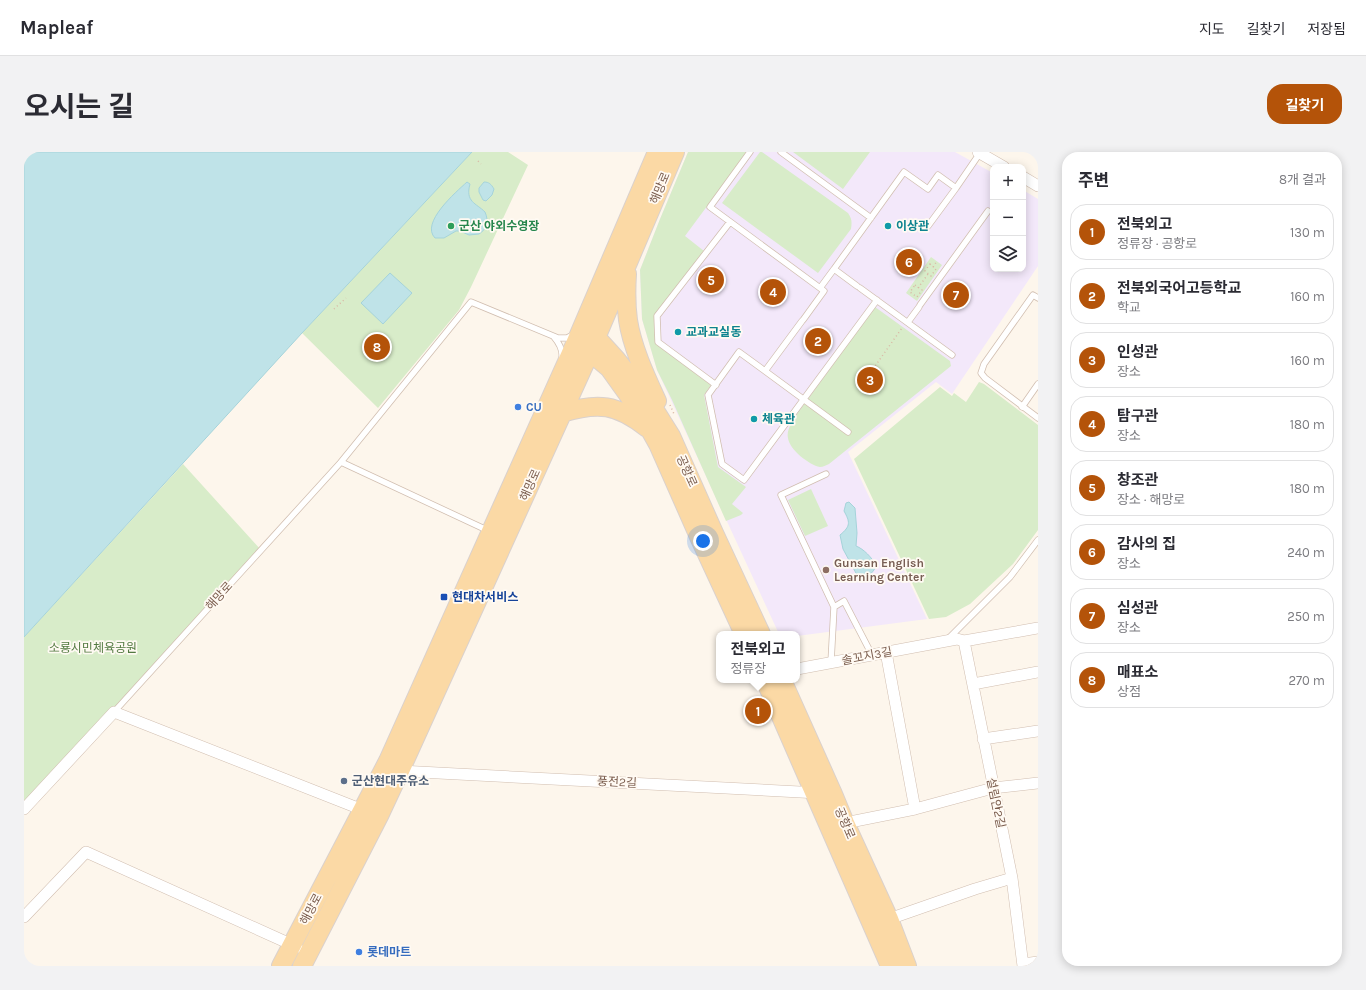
<!DOCTYPE html>
<html lang="ko">
<head>
<meta charset="utf-8">
<style>
  :root { --surface:#fff; --page:#f2f2f3; --text:#2b2b33; --muted:#7c7c81; --line:#e1e1e2; --accent:#b45309 }
  body { margin:0; font-family:Karla,"Noto Sans KR",sans-serif; background:var(--page); color:var(--text) }
  .controls { position:absolute; right:12px; top:12px; display:grid; overflow:hidden; border-radius:8px; box-shadow:0 2px 10px #0003 }
  .controls button { width:36px; height:36px; display:grid; place-items:center; padding:0; border:0; border-bottom:1px solid var(--line); background:var(--surface); color:var(--text); font:20px sans-serif }
  .you { position:absolute; left:679px; top:389px; width:14px; height:14px; margin:-10px; border:3px solid #fff; border-radius:50%; background:#1a73e8; box-shadow:0 0 0 6px #1a73e833 }
  .badge { display:grid; place-items:center; width:26px; height:26px; border-radius:50%; background:var(--accent); color:#fff; font-size:13px; font-weight:700 }
  .pin { position:absolute; translate:-50% -50%; border:2px solid #fff; box-shadow:0 1px 4px #0006 }
  .popup { position:absolute; left:692px; top:479px; width:84px; height:52px; box-sizing:border-box; display:grid; place-content:center; border-radius:8px; background:var(--surface); filter:drop-shadow(0 1px 3px #0005); font-size:13px; white-space:nowrap; color:var(--muted) }
  .popup b { font-size:15px; color:var(--text) }
  .popup::after { content:''; position:absolute; left:50%; top:100%; margin-left:-8px; border:8px solid transparent; border-top-color:var(--surface) }
  .list { margin:0; padding:0; list-style:none }
  h2 { display:flex; justify-content:space-between; align-items:center; height:52px; margin:0; padding:0 16px; font-size:17px }
  h2 small { font-size:13px; font-weight:400; color:var(--muted) }
  .list li { display:grid; grid-template-columns:26px 1fr auto; gap:12px; align-items:center; box-sizing:border-box; height:56px; margin:0 8px 8px; padding:0 8px; border:1px solid var(--line); border-radius:16px }
  .list b { display:block; font-size:15px; white-space:nowrap }
  .list p { margin:0; font-size:13px; white-space:nowrap; color:var(--muted) }
  .list em { font-size:13px; font-style:normal; color:var(--muted) }
  .icon { flex:none; width:22px; height:22px; fill:none; stroke:currentColor; stroke-width:2; stroke-linecap:round; stroke-linejoin:round }
  .map { position:relative; flex:none; width:1014px; height:814px; overflow:hidden; border-radius:16px }
  header { display:flex; align-items:center; gap:24px; box-sizing:border-box; height:56px; padding:0 20px; background:var(--surface); border-bottom:1px solid var(--line) }
  header strong { font-size:19px }
  nav { display:flex; gap:22px; margin-inline-start:auto; font-size:14px }
  .intro { display:flex; align-items:center; justify-content:space-between; box-sizing:border-box; height:96px; padding:0 24px }
  h1 { margin:0; font-size:28px }
  .button { padding:10px 18px; border-radius:16px; background:var(--accent); color:#fff; font-size:14px; font-weight:700 }
  main { display:flex; gap:24px; padding:0 24px }
  aside { flex:1; background:var(--surface); border-radius:16px; box-shadow:0 2px 10px #0003 }
  .map>svg:first-child { display:block }
  .education { fill:#f3e8fa }
  .green { fill:#d8ecc9 }
  .water { fill:#bfe3e8; stroke:#a5d3da }
  .lines { fill:none; stroke-linecap:round; stroke-linejoin:round }
  .lane-casing { stroke:#d1beb0; stroke-width:7 }
  .street-casing { stroke:#d1beb0; stroke-width:12 }
  .primary-casing { stroke:#dad1cd; stroke-width:20 }
  .path { stroke:#d9b8a5; stroke-width:1.5; stroke-dasharray:1 3; stroke-linecap:butt }
  .lane { stroke:#fff; stroke-width:5.5 }
  .street { stroke:#fff; stroke-width:11 }
  .primary { stroke:#fbd9a5; stroke-width:18 }
  .leisure-dot { fill:#2e9e5b; stroke:#fffaf3; stroke-width:1.5 }
  .culture-dot { fill:#0f9aa8; stroke:#fffaf3; stroke-width:1.5 }
  .shop-dot { fill:#3f7fe0; stroke:#fffaf3; stroke-width:1.5 }
  .education-dot { fill:#8d6e63; stroke:#fffaf3; stroke-width:1.5 }
  .transit-dot { fill:#1a4fb4; stroke:#fffaf3; stroke-width:1.5 }
  .service-dot { fill:#5c6f8a; stroke:#fffaf3; stroke-width:1.5 }
  .labels { text-anchor:middle; dominant-baseline:central; stroke-width:3.5; stroke-linejoin:round; paint-order:stroke }
  .street-label { font-size:12px; fill:#7a5c4d; stroke:#fffaf3 }
  .leisure-label { font-size:12px; font-weight:bold; fill:#27864d; stroke:#fffaf3; text-anchor:start }
  .culture-label { font-size:12px; font-weight:bold; fill:#0d838f; stroke:#fffaf3; text-anchor:start }
  .shop-label { font-size:12px; font-weight:bold; fill:#366cbe; stroke:#fffaf3; text-anchor:start }
  .education-label { font-size:12px; font-weight:bold; fill:#785e54; stroke:#fffaf3; text-anchor:start }
  .transit-label { font-size:12px; font-weight:bold; fill:#164399; stroke:#fffaf3; text-anchor:start }
  .park-label { font-size:12px; fill:#537a41; stroke:#fffaf3 }
  .service-label { font-size:12px; font-weight:bold; fill:#4e5e75; stroke:#fffaf3; text-anchor:start }
</style>
</head>
<body>
<header>
<strong>Mapleaf</strong>
<nav><a>지도</a><a>길찾기</a><a>저장됨</a></nav>
</header>
<div class="intro"><h1>오시는 길</h1><a class="button">길찾기</a></div>
<main>
<div class="map">
<svg width="1014" height="814" viewBox="0 0 1014 814">
  <rect width="100%" height="100%" fill="#fdf6ec"/>
  <!-- education -->
  <path class="education" d="M664,0H931L969,21V117H999V38L1014,47V114L928,242L912,230L824,300L903,467L773,484V482H755L633,218L618,167L616,118L636,67Z"/>
  <!-- green -->
  <path class="green" d="M448,0H484L504,13L447,135L435,158L354,256L278,181Z
    M664,0H722L718,7L661,84L680,99L631,163L632,192L687,233L680,243L694,315L722,335L708,352L719,361L717,363L702,369L648,248L633,218L618,167L616,118L636,67Z
    M736,0H738L824,61C828,67 828,70 827,77L794,121L698,51Z
    M769,0H846L819,37Z
    M907,105L918,113L893,149L882,141Z
    M851,155L926,209L927,214L805,312C802,313 799,315 796,315C785,313 765,297 764,286C762,278 769,269 773,262Z
    M955,230L960,232L1014,273V378L989,412L946,452L922,465L905,467L830,307L916,235L928,244L930,241L942,250Z
    M159,312L237,398L0,657V485Z
    M787,337L804,374L781,384L764,348Z"/>
  <!-- water -->
  <path class="water" d="M0,0H448L278,181L0,485Z
    M443,30L446,32C441,50 452,51 461,60C465,69 463,77 455,82L445,83L436,79H432L420,86H411C396,71 432,40 443,30Z
    M460,30C465,30 467,32 470,37L468,43L462,49L459,48L455,40V36Z
    M366,121L388,141L359,172L337,151Z
    M825,350L831,356L833,381L832,394C840,397 848,406 852,413C850,422 841,427 833,423L819,397L816,383C827,374 826,370 820,359L822,351Z"/>
  <g class="lines">
    <!-- lane casing -->
    <g class="lane-casing">
      <path id="lane" d="M726,0L686,55L796,136L810,117
        M757,0L847,66
        M904,74L932,36
        M833,134L810,117L880,20L904,37L914,23L932,36L956,1
        M836,136L928,203
        M1014,146L1009,143L960,212L957,221L961,226L1014,266
        M896,153L964,59
        M779,168L800,139L796,136
        M778,169L741,219L824,280
        M884,170L895,155
        M530,185C536,192 539,198 538,206
        M741,219L715,200L684,243L698,312L720,328L853,148
        M692,233L634,190L633,164L706,70
        M998,255L1014,232
        M802,322L757,343L810,455L807,510
        M465,379L317,310L447,150L534,186H543L549,183
        M810,455L820,449L848,503
        M924,487L986,425L1014,388
        M90,560L317,310"/>
    </g>
    <!-- street casing -->
    <g class="street-casing">
      <path id="street" d="M954,0L980,15
        M999,25L1014,34
        M940,489L988,726L999,814
        M862,500L891,657
        M773,517L933,487L940,489L1014,476
        M949,532L1014,520
        M959,587L1014,579
        M376,619L795,641
        M0,657L90,560L344,660
        M821,671L891,657L969,636L1014,631
        M0,765L62,700L273,795
        M865,767L951,737L988,726
        M999,812L1014,810"/>
    </g>
    <!-- primary casing -->
    <g class="primary-casing">
      <path id="primary" d="M603,122C602,138 602,153 604,168C608,195 622,225 633,249
        M563,180L572,185L592,207L627,252L647,284L690,381L737,482
        M557,195L566,200L585,216L615,258L634,292L676,387L720,482
        M538,261C574,250 593,252 623,276
        M741,528L866,814
        M758,528L809,642L821,671L865,767L883,814
        M257,814L364,609L551,192L633,0
        M278,814L355,664L376,619L566,200L651,0"/>
    </g>
    <!-- path -->
    <path class="path" d="M454,9L457,12
      M906,112L912,117L907,124L901,119Z
      M909,115L913,109
      M891,133L898,138L893,145L886,140Z
      M894,136L904,122
      M310,157L322,146
      M849,217L878,176
      M646,253L650,262"/>
    <!-- lane -->
    <use href="#lane" class="lane"/>
    <!-- street -->
    <use href="#street" class="street"/>
    <!-- primary -->
    <use href="#primary" class="primary"/>
  </g>
  <!-- markers -->
  <circle class="leisure-dot" cx="427" cy="74" r="4"/>
  <g class="culture-dot">
    <circle cx="864" cy="74" r="4"/>
    <circle cx="654" cy="180" r="4"/>
    <circle cx="730" cy="267" r="4"/>
  </g>
  <g class="shop-dot">
    <circle cx="494" cy="255" r="4"/>
    <circle cx="335" cy="800" r="4"/>
  </g>
  <circle class="education-dot" cx="802" cy="418" r="4"/>
  <rect class="transit-dot" x="416" y="441" width="8" height="8" rx="2"/>
  <circle class="service-dot" cx="320" cy="629" r="4"/>
  <g class="labels">
    <!-- street labels -->
    <g class="street-label">
      <text transform="translate(636 36) rotate(-67)">해망로</text>
      <text transform="translate(663 319) rotate(66)">공항로</text>
      <text transform="translate(506 333) rotate(-66)">해망로</text>
      <text transform="translate(195 444) rotate(-48)">해망로</text>
      <text transform="translate(843 504) rotate(-11)">솔꼬지3길</text>
      <text transform="translate(593 630) rotate(3)">풍전2길</text>
      <text transform="translate(972 651) rotate(78)">설림안2길</text>
      <text transform="translate(821 671) rotate(67)">공항로</text>
      <text transform="translate(287 757) rotate(-62)">해망로</text>
    </g>
    <!-- leisure labels -->
    <g class="leisure-label">
      <text x="435" y="74">군산 야외수영장</text>
    </g>
    <!-- culture labels -->
    <g class="culture-label">
      <text x="872" y="74">이상관</text>
      <text x="662" y="180">교과교실동</text>
      <text x="738" y="267">체육관</text>
    </g>
    <!-- shop labels -->
    <g class="shop-label">
      <text x="502" y="255">CU</text>
      <text x="343" y="800">롯데마트</text>
    </g>
    <!-- education labels -->
    <g class="education-label">
      <text x="810" y="411">Gunsan English<tspan x="810" dy="14">Learning Center</tspan></text>
    </g>
    <!-- transit labels -->
    <g class="transit-label">
      <text x="428" y="445">현대차서비스</text>
    </g>
    <!-- park labels -->
    <g class="park-label">
      <text x="69" y="496">소룡시민체육공원</text>
    </g>
    <!-- service labels -->
    <g class="service-label">
      <text x="328" y="629">군산현대주유소</text>
    </g>
  </g>
</svg>
<div class="controls">
<button>+</button>
<button>−</button>
<button><svg class="icon" aria-label="layers" viewBox="0 0 24 24"><path d="M12 4l9 5-9 5-9-5zM3 14l9 5 9-5"/></svg></button>
</div>
<div class="you"></div>
<div class="pin badge" style="left:734px;top:559px">1</div>
<div class="popup"><b>전북외고</b>정류장</div>
<div class="pin badge" style="left:794px;top:189px">2</div>
<div class="pin badge" style="left:846px;top:228px">3</div>
<div class="pin badge" style="left:749px;top:140px">4</div>
<div class="pin badge" style="left:687px;top:128px">5</div>
<div class="pin badge" style="left:885px;top:110px">6</div>
<div class="pin badge" style="left:932px;top:143px">7</div>
<div class="pin badge" style="left:353px;top:195px">8</div>
</div>
<aside>
<h2>주변<small>8개 결과</small></h2>
<ul class="list">
<li><span class="badge">1</span><div><b>전북외고</b><p>정류장 · 공항로</p></div><em>130 m</em></li>
<li><span class="badge">2</span><div><b>전북외국어고등학교</b><p>학교</p></div><em>160 m</em></li>
<li><span class="badge">3</span><div><b>인성관</b><p>장소</p></div><em>160 m</em></li>
<li><span class="badge">4</span><div><b>탐구관</b><p>장소</p></div><em>180 m</em></li>
<li><span class="badge">5</span><div><b>창조관</b><p>장소 · 해망로</p></div><em>180 m</em></li>
<li><span class="badge">6</span><div><b>감사의 집</b><p>장소</p></div><em>240 m</em></li>
<li><span class="badge">7</span><div><b>심성관</b><p>장소</p></div><em>250 m</em></li>
<li><span class="badge">8</span><div><b>매표소</b><p>상점</p></div><em>270 m</em></li>
</ul>
</aside>
</main>
</body>
</html>
